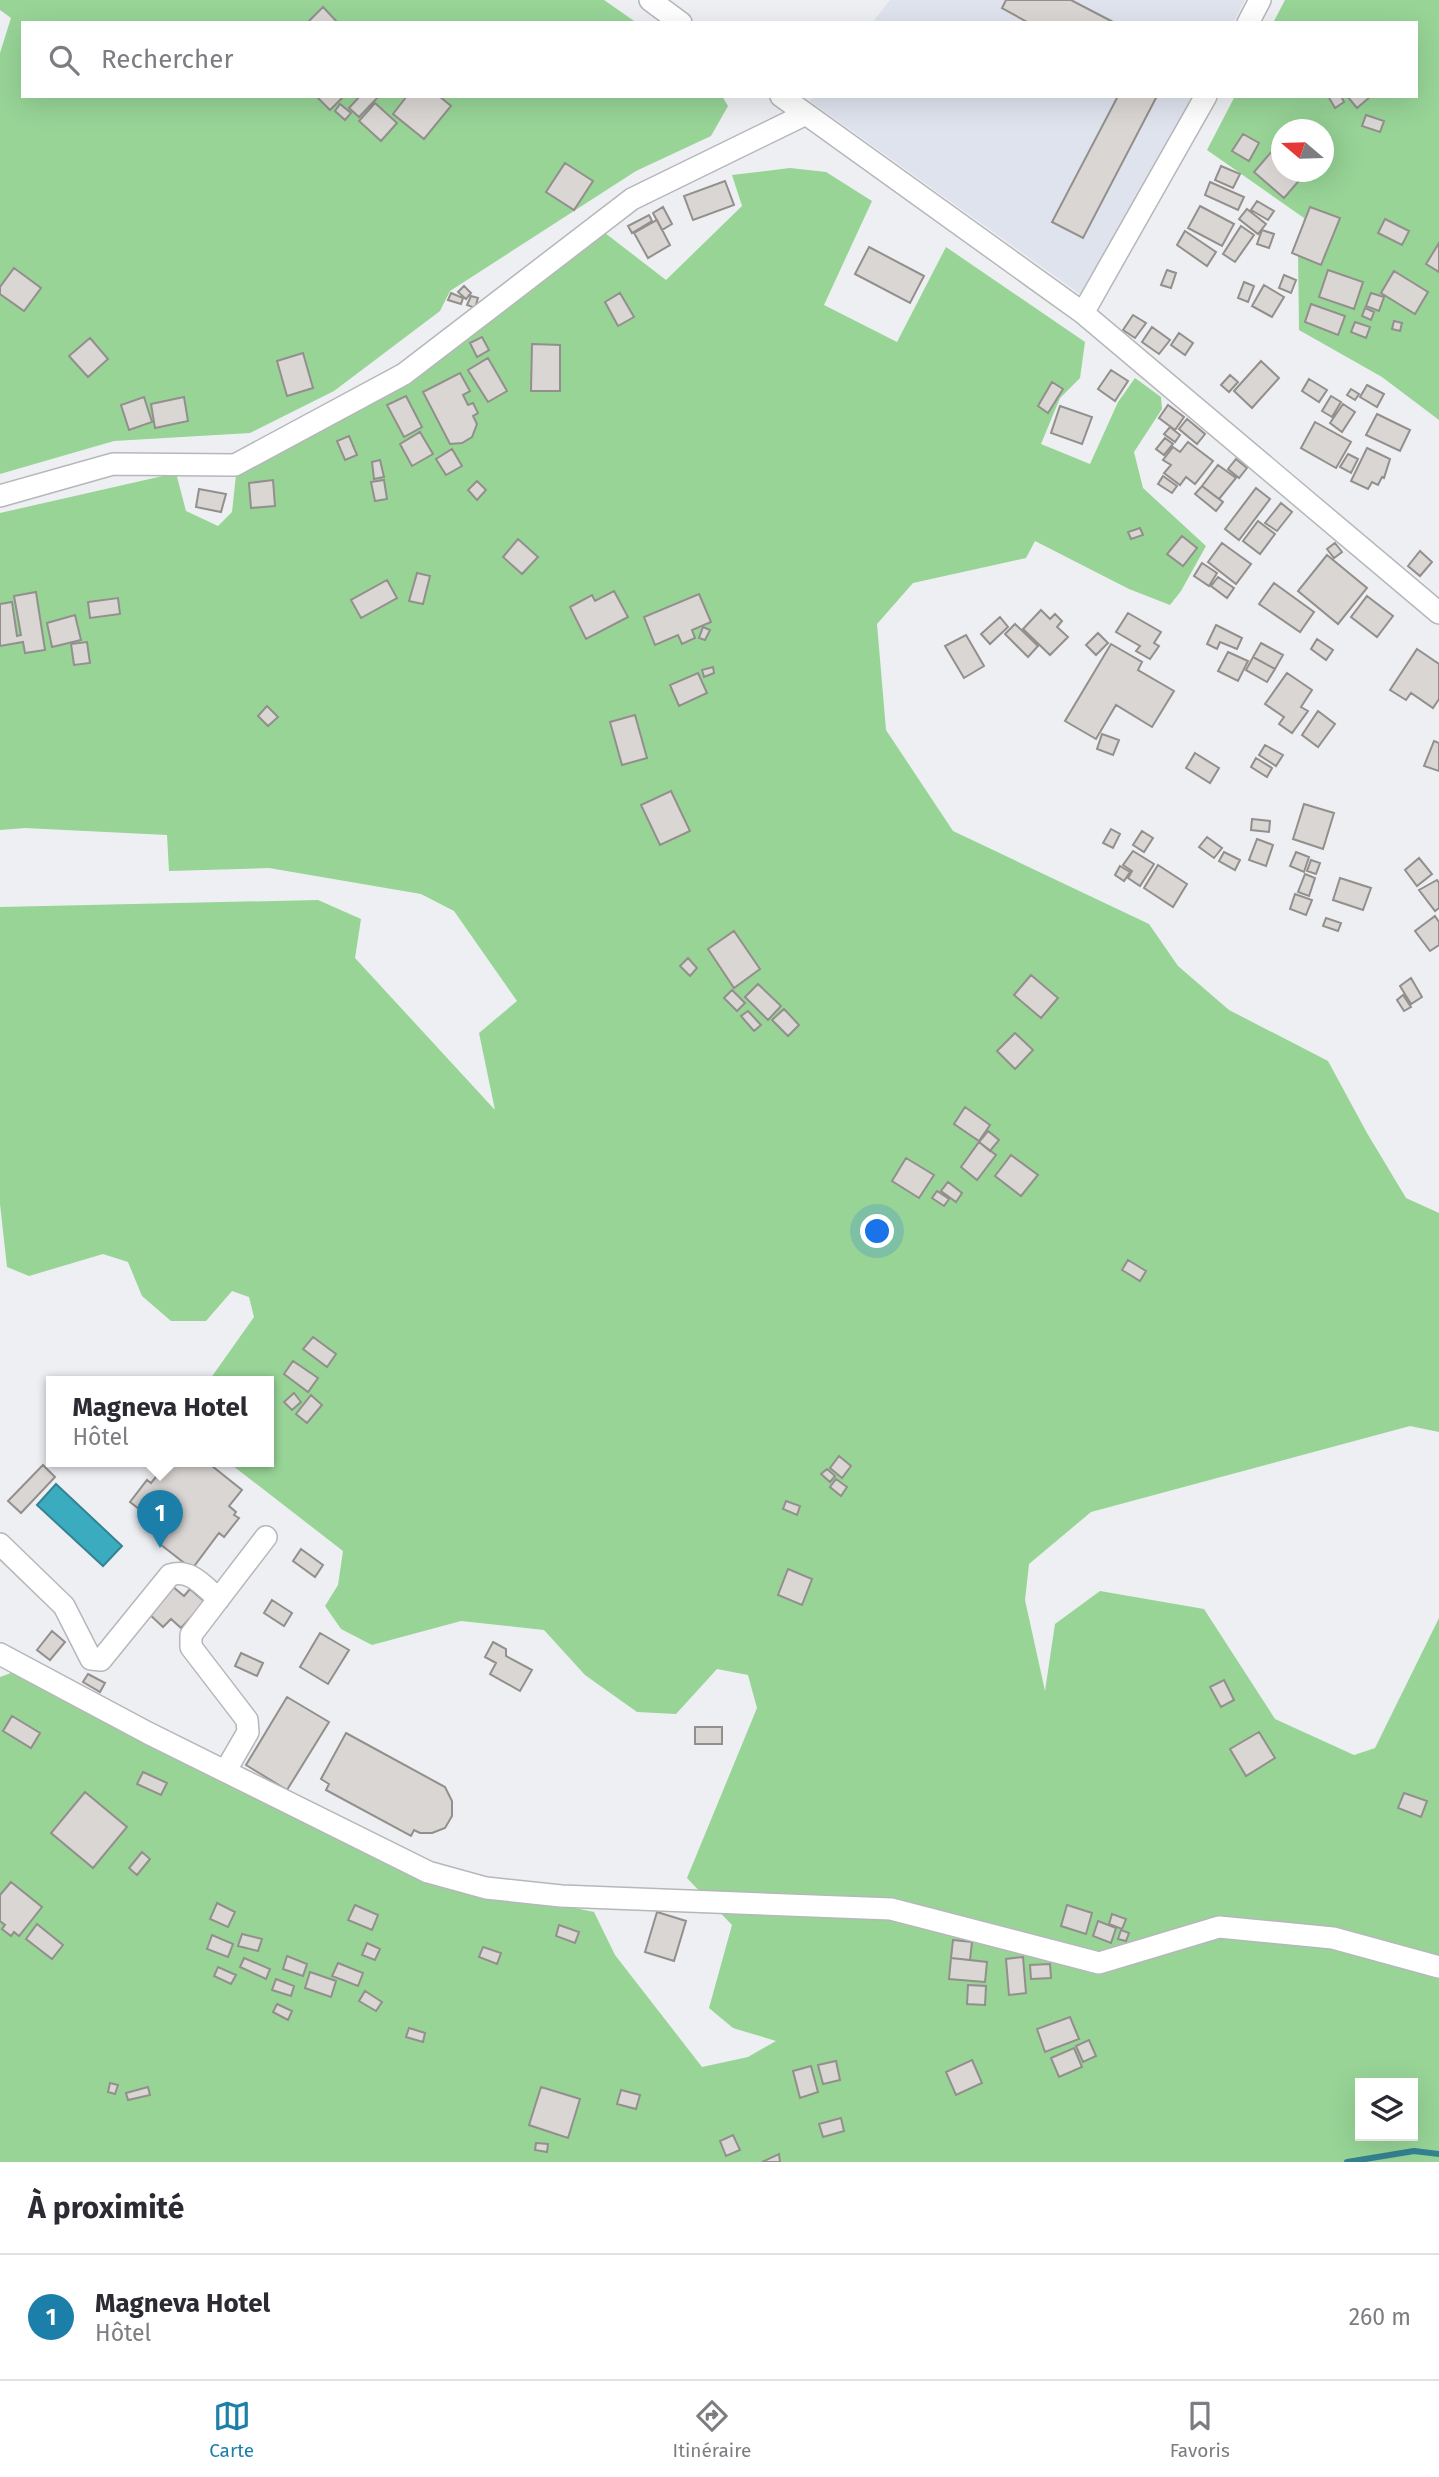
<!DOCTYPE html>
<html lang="fr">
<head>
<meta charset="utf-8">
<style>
  :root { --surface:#fff; --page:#f7f7f7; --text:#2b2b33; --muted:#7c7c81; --line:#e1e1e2; --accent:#1b7faa }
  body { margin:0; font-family:"Fira Sans",sans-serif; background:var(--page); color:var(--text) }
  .controls { position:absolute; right:21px; bottom:21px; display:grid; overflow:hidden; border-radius:0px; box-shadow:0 7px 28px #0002 }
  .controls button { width:63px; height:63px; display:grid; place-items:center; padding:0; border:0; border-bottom:2px solid var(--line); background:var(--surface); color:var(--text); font:35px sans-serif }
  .compass { position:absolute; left:1271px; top:119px; width:63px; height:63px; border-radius:50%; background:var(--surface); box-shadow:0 7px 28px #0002; rotate:289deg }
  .you { position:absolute; left:878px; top:1232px; width:24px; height:24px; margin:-18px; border:5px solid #fff; border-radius:50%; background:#1a73e8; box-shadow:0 0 0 10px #1a73e833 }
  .badge { display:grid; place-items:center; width:46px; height:46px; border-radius:50%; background:var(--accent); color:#fff; font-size:23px; font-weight:700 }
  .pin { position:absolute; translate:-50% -58px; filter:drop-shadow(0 2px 4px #0008) }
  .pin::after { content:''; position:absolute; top:37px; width:24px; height:21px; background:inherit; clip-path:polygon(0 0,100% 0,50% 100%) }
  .popup { position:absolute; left:46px; top:1376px; width:228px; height:91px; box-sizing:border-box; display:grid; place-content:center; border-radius:0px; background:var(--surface); filter:drop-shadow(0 2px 5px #0005); font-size:23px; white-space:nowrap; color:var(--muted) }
  .popup b { font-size:26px; color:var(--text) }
  .popup::after { content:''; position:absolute; left:50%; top:100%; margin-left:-14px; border:14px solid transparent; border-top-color:var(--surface) }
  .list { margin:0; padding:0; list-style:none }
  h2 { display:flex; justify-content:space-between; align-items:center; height:91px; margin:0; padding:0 28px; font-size:30px }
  h2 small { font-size:23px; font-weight:400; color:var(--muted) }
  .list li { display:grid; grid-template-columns:46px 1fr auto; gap:21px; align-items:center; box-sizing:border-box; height:126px; padding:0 28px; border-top:2px solid var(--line) }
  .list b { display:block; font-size:26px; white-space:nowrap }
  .list p { margin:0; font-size:23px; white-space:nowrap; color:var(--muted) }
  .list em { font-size:23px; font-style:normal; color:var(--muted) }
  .icon { flex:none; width:38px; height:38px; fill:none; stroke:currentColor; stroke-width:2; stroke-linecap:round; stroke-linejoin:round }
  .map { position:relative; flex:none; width:1439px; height:2162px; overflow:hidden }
  .search { position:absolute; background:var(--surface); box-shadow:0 7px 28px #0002; left:21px; right:21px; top:21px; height:77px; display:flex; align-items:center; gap:18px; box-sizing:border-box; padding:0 24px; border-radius:0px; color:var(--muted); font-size:26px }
  .sheet { height:217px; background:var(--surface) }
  nav { display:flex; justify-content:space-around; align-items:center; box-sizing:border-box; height:98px; border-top:2px solid var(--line); background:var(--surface); font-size:19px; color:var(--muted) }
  nav a { display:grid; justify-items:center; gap:4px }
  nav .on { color:var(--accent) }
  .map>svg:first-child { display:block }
  .built { fill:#dfe3ee }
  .green { fill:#97d496; fill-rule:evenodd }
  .water { fill:#3bacc0; stroke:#348392; stroke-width:2 }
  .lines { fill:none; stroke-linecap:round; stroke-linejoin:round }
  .stream { stroke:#348392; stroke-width:6 }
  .building { fill:#dad6d4; stroke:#928f8d; stroke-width:2 }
  .minor-casing { stroke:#b6b7bb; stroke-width:24 }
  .minor { stroke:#fff; stroke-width:21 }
</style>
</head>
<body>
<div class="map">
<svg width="1439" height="2162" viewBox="0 0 1439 2162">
  <rect width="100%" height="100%" fill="#edeff3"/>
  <!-- built -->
  <path class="built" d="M890,0H1245L1233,23H872Z
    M814,96H1193L1084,297L810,101Z"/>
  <!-- green -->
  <path class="green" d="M0,0H604L637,23H23V96H722L728,106L711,136L636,171L450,291L440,311L334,391L250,433L114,441L0,474V53L11,18L0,10Z
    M1285,0H1439V420L1382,377L1299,330L1298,250L1304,218L1207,150L1235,96H1416V23H1273ZM1282,130H1324V172H1282Z
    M790,168L826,172L872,201L824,305L897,342L946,247L1085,342L1080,378L1060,398L1041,444L1090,464L1118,402L1135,378L1161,397L1162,409L1134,452L1143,488L1206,546L1181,591L1170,605L1129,589L1035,541L1026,558L913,583L877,624L886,730L953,831L1149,924L1178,966L1229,1010L1328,1061L1367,1133L1406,1198L1439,1213V1432L1410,1426L1091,1512L1029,1564L1025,1600L1045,1691L1055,1624L1100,1591L1204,1609L1275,1719L1354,1755L1375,1748L1439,1618V2162H0V1677L38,1663L163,1728L409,1873L594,1912L615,1955L702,2067L748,2057L776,2041L733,2028L709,2008L732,1925L687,1878L757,1708L748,1675L717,1669L676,1714L637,1712L585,1675L544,1630L461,1621L372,1645L341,1629L325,1606L338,1585L343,1551L228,1462H268V1382H208L254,1317L249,1297L232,1291L206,1321H171L142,1296L128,1262L103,1254L29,1276L7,1267L0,1204V907L318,900L361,919L355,958L495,1110L479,1033L517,1001L454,911L421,894L269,868L169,871L167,835L25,828L0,830V513L176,473L186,511L218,526L232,512L236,475L413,381L605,233L666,280L742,206L732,175ZM1360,2083H1413V2136H1360Z"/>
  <!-- water -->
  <path class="water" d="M56,1484L122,1546L103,1566L37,1505Z"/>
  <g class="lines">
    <!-- stream -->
    <path class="stream" d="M1347,2162L1414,2151L1439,2154"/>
  </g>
  <!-- building -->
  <path class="building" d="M1006,0H1071L1115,23H1029L1002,8Z
    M323,7L338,23H307Z
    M316,96H344L330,110Z
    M360,96H379L359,117L349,108Z
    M407,96H439L451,106L424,139L393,114Z
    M1118,96H1157L1083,238L1052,222Z
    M1328,96H1341L1344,102L1335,108Z
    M1347,96H1371L1357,108Z
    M375,103L397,123L381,141L359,121Z
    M340,104L351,113L345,120L335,111Z
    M1366,115L1384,121L1380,132L1362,126Z
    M1243,134L1259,143L1249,161L1232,151Z
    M1273,150L1282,158V172H1297L1303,176L1284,198L1254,172Z
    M565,163L593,181L574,210L546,192Z
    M1221,166L1240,174L1233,188L1215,180Z
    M725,181L734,205L693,220L684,196Z
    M1210,182L1244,197L1238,210L1205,195Z
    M1257,201L1274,211L1268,220L1251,210Z
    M1200,206L1234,224L1222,246L1188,228Z
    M663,207L672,224L662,230L653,213Z
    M1310,207L1340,218L1321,265L1292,253Z
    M1247,209L1266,224L1258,234L1239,219Z
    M649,215L652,221L632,233L628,226Z
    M1385,219L1409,231L1402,245L1378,233Z
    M657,220L670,245L648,258L634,233Z
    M1241,226L1254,235L1235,262L1223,254Z
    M1262,230L1274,234L1269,248L1257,244Z
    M1185,231L1216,252L1207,266L1177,245Z
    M1439,243V272L1426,264Z
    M869,247L924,276L910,303L855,274Z
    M14,268L41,288L24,311L0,294V287Z
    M1167,270L1176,273L1171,288L1161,285Z
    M1328,270L1363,282L1354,309L1319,297Z
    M1394,271L1428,292L1415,314L1381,293Z
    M1284,275L1296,280L1291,293L1279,288Z
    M1244,282L1254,286L1248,302L1238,298Z
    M1264,285L1284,297L1272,317L1252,306Z
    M464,286L471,293L466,299L458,292Z
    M451,293L463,298L461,304L448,300Z
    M620,293L634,317L618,326L605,302Z
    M1371,293L1384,297L1379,311L1366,306Z
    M471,296L478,298L475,308L467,305Z
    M1311,304L1345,316L1338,335L1305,322Z
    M1365,308L1374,312L1371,320L1362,316Z
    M1133,315L1146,323L1135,338L1123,330Z
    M1394,321L1402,323L1400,331L1392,329Z
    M1355,322L1370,327L1366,338L1351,332Z
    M1152,327L1170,340L1159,354L1142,342Z
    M1179,333L1193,343L1185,355L1171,345Z
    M482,337L489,350L477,357L470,343Z
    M90,338L108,359L88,377L69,356Z
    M532,344L560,345V391H531Z
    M303,353L313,388L287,396L277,361Z
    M488,358L507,391L488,402L468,370Z
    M1261,361L1279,378L1252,408L1234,391Z
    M1111,370L1128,381L1115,401L1098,389Z
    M460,373L470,391L463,395L468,405L473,403L478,413L473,416L477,424L472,437L462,443L450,444L423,392Z
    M1230,375L1238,382L1229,392L1221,385Z
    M1309,379L1327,390L1319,402L1302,391Z
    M1052,382L1063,389L1048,413L1038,406Z
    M1367,385L1384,394L1377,407L1360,397Z
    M1351,389L1359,394L1355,400L1347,395Z
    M406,396L422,427L404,437L387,405Z
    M1331,396L1341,402L1332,417L1322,411Z
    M144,397L152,422L129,430L121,405Z
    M184,397L188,421L155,428L151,404Z
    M1343,404L1355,412L1342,432L1330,423Z
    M1168,405L1184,417L1175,430L1159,418Z
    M1060,406L1092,417L1082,444L1051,433Z
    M1377,414L1410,430L1400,451L1366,435Z
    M1187,419L1205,434L1197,444L1179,429Z
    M1315,422L1351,442L1336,468L1301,448Z
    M1170,427L1180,435L1175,442L1164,434Z
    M420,432L433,454L412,466L400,444Z
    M349,436L357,455L345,460L337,441Z
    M1165,438L1173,444L1164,455L1156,449Z
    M1188,442L1213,461L1195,484L1186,477L1180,485L1164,473L1171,465L1163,460L1173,447L1180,452Z
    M1367,448L1390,459L1384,478L1382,477L1378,485L1372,482L1368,489L1351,481Z
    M452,449L462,466L446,475L436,459Z
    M1348,454L1358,459L1351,473L1340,467Z
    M1236,459L1247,468L1239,478L1228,469Z
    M380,460L384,477L374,479L372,462Z
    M1218,465L1236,478L1219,499L1202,486Z
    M1163,476L1177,486L1172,493L1158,484Z
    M273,480L275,506L251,508L249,483Z
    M384,480L387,499L375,501L371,482Z
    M477,481L486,490L477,500L468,490Z
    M1202,486L1223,502L1216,511L1195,494Z
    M1256,488L1270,499L1239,540L1225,529Z
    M199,489L226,494L221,512L196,507Z
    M1281,503L1292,512L1277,531L1265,523Z
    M1258,521L1275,534L1260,554L1243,541Z
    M1140,528L1143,535L1131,539L1128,532Z
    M1182,536L1197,548L1183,566L1167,554Z
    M518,539L538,557L522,574L503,557Z
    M1222,543L1251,564L1236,584L1208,562Z
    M1335,543L1342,552L1334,558L1327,549Z
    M1420,551L1432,562L1420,576L1408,566Z
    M1327,555L1367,588L1338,624L1298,591Z
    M1202,563L1217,573L1209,586L1194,576Z
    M417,573L430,576L423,604L409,601Z
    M1218,577L1234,588L1227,598L1211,586Z
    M387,580L397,598L361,618L351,600Z
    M1274,583L1314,612L1300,632L1259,604Z
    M614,591L628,617L586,639L570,607L592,595L595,601Z
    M36,592L45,650L25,653L23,642L0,646V604L12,602L17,636L21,635L14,596Z
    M699,594L711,622L692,630L695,638L682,644L678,635L655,645L644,617Z
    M1367,596L1393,616L1377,637L1351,617Z
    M118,598L120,614L90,618L88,602Z
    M1041,610L1050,619L1055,614L1062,621L1057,627L1068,637L1050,655L1023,629Z
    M1128,613L1161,632L1154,643L1159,646L1150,659L1136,651L1140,646L1116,632Z
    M75,615L81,640L52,647L47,623Z
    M1000,617L1008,627L990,644L981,634Z
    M1015,624L1038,646L1028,657L1005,634Z
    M1216,625L1242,638L1237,649L1220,642L1217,649L1207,644Z
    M703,627L710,630L705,640L699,638Z
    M1098,633L1108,643L1096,655L1086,645Z
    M966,635L984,666L964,678L945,646Z
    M1317,639L1333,650L1326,660L1311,649Z
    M87,642L90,663L74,665L71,644Z
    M1261,643L1283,655L1275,669L1253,657Z
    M1111,644L1142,662L1138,670L1174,691L1152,727L1116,705L1096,739L1065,721Z
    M1417,649L1439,664V699L1433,708L1411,693L1406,700L1390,690Z
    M1228,652L1248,661L1238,681L1218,671Z
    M1253,657L1275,669L1267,682L1246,670Z
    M713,667L714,673L704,677L702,670Z
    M698,673L707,693L679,706L670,685Z
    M1287,673L1312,690L1301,707L1308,711L1292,733L1279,724L1284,717L1265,704Z
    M267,706L278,717L268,726L258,716Z
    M1318,711L1335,724L1318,747L1302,735Z
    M635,715L647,758L622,765L610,722Z
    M1102,734L1119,740L1113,755L1097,749Z
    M1434,741L1439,743V771L1424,766Z
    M1265,745L1283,755L1276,766L1259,755Z
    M1195,753L1219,768L1210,783L1186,768Z
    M1256,758L1272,768L1267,777L1251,767Z
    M671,791L690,831L660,845L641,805Z
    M1304,804L1334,813L1323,849L1293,839Z
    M1252,819L1270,821L1269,832L1251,830Z
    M1111,829L1120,834L1113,848L1103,843Z
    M1142,831L1153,838L1144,852L1133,845Z
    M1207,837L1222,848L1214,858L1199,847Z
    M1257,839L1273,845L1266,866L1249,860Z
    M1133,851L1154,864L1140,886L1128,878L1132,871L1123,865Z
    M1224,852L1240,860L1235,870L1219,861Z
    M1296,852L1309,857L1304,872L1290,866Z
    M1419,858L1432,874L1417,886L1405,870Z
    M1311,860L1320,863L1316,874L1307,871Z
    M1158,865L1187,884L1173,907L1144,888Z
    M1120,866L1130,872L1124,881L1115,875Z
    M1305,874L1315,878L1309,896L1298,892Z
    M1340,878L1371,888L1363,910L1333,900Z
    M1437,880L1439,883V908L1435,911L1419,890Z
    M1295,894L1312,900L1306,915L1290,909Z
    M1435,916L1439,922V945L1430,951L1415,931Z
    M1326,918L1341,923L1338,931L1323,926Z
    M734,931L760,969L734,988L708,949Z
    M688,958L697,968L690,976L680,966Z
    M1031,975L1058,998L1041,1018L1014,995Z
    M1411,978L1422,997L1411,1004L1400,986Z
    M758,984L781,1006L768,1020L745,997Z
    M732,990L745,1003L737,1011L724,998Z
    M1403,995L1411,1007L1404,1011L1397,1000Z
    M784,1009L799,1025L788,1036L772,1020Z
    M748,1011L761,1025L754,1031L741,1016Z
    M1015,1033L1033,1050L1015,1069L997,1051Z
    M965,1107L990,1125L979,1141L954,1124Z
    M988,1131L999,1140L990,1151L979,1142Z
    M979,1142L996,1155L977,1180L961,1167Z
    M1011,1155L1038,1175L1021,1196L995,1176Z
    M906,1158L934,1175L919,1198L892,1181Z
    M948,1182L962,1193L956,1202L941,1191Z
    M937,1191L949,1199L944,1206L932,1198Z
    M1128,1260L1146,1271L1140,1281L1122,1270Z
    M313,1337L336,1354L327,1367L303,1349Z
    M293,1361L318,1378L308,1392L284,1374Z
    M294,1393L301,1402L292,1410L284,1402Z
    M311,1395L322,1405L307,1423L296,1414Z
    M839,1456L851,1466L842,1478L830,1468Z
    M168,1462H207L242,1490L229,1506L236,1512L234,1515L239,1518L224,1537L219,1533L192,1569L160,1544L169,1532L130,1502L147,1480L151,1483Z
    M43,1465L55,1477L21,1513L8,1501Z
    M827,1469L835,1476L830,1482L821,1474Z
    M836,1479L847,1487L841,1496L830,1487Z
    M786,1501L800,1506L797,1515L783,1509Z
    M301,1549L323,1565L315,1577L293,1561Z
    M788,1569L812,1579L802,1605L778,1595Z
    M172,1586L184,1596L190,1589L205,1602L181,1628L171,1619L163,1627L148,1613Z
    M272,1600L292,1613L284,1626L264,1613Z
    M52,1631L65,1642L50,1660L37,1650Z
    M320,1633L349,1650L328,1684L300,1667Z
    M493,1642L506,1649V1656L532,1670L520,1691L490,1674L496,1663L485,1657Z
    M241,1653L263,1663L257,1676L235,1666Z
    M88,1674L105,1683L100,1692L83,1682Z
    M1224,1680L1234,1700L1221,1707L1210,1687Z
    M287,1697L329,1722L287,1790L246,1765Z
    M12,1716L40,1733L31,1748L3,1731Z
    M695,1727H722V1744H695Z
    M1259,1732L1275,1758L1246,1776L1230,1749Z
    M346,1733L445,1787L452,1801V1816L445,1828L432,1833H420L414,1830L411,1836L326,1790L329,1784L321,1779Z
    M143,1772L167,1783L161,1795L137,1784Z
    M85,1792L127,1827L93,1868L51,1833Z
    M1404,1793L1427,1801L1421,1817L1398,1808Z
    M142,1852L150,1859L137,1875L129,1868Z
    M11,1882L42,1907L19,1936L14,1932L11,1936L2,1929L5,1925L0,1921V1895Z
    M217,1903L235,1912L228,1927L210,1919Z
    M355,1905L378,1915L372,1930L348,1920Z
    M1067,1905L1092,1913L1086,1934L1061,1926Z
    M657,1912L686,1921L674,1961L645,1952Z
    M1112,1914L1126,1919L1122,1929L1109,1924Z
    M1098,1921L1116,1928L1111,1943L1093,1936Z
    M37,1924L63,1945L52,1959L26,1939Z
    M559,1925L579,1932L575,1943L556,1936Z
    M1121,1930L1129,1933L1126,1941L1118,1939Z
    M242,1934L262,1939L258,1951L238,1946Z
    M212,1935L233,1944L228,1957L207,1949Z
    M953,1940L972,1942L970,1960L951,1958Z
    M367,1943L380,1949L375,1960L362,1955Z
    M483,1947L501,1953L497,1964L479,1957Z
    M287,1956L307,1964L303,1976L283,1969Z
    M1023,1957L1026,1993L1009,1995L1006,1959Z
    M244,1958L270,1969L266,1979L240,1967Z
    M951,1958L987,1962L985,1982L949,1979Z
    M338,1963L363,1973L358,1986L332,1976Z
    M1050,1964L1051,1978L1031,1979L1030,1965Z
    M218,1967L236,1975L231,1984L214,1976Z
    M310,1972L336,1981L331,1997L305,1988Z
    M276,1979L294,1986L291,1996L272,1990Z
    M968,1985L986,1986L985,2005L967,2004Z
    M365,1991L382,2002L376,2011L359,2001Z
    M277,2004L292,2011L288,2020L273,2012Z
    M1070,2017L1079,2039L1045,2052L1037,2029Z
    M409,2028L425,2033L423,2042L406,2037Z
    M1089,2040L1096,2056L1083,2062L1076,2046Z
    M1074,2048L1082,2067L1059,2077L1051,2058Z
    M972,2060L982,2083L956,2095L946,2072Z
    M836,2061L840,2080L823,2084L818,2065Z
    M811,2066L818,2092L800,2098L793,2071Z
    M110,2083L118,2085L115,2094L108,2092Z
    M148,2087L150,2095L128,2100L126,2093Z
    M541,2087L580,2099L568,2138L529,2125Z
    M621,2090L640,2095L636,2109L617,2104Z
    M841,2118L844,2131L823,2137L819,2124Z
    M733,2135L740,2150L726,2156L720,2141Z
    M536,2143L548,2144L547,2152L535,2150Z
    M779,2154L780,2162H762Z"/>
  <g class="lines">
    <!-- minor casing -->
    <g class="minor-casing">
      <path id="minor" d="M650,0L681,23
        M1248,23L1260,0
        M781,96L1083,313
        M1206,96L1083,313L1439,613
        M0,496L113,464L235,465L404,374L632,199L806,114
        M0,1544L64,1606L91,1659L101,1660L170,1575C191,1568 204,1587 219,1599
        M0,1654L148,1733L428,1872L486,1888L561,1896L891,1909L1099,1963L1219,1927L1333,1938L1439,1967
        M226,1770L248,1732L247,1720L191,1647V1635L266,1537"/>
    </g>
    <!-- minor -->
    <use href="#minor" class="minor"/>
  </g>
</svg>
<div class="controls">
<button><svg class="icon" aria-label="layers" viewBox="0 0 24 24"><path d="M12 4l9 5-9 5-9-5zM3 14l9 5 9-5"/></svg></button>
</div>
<svg class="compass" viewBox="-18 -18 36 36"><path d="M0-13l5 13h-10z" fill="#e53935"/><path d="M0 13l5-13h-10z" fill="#7c7c81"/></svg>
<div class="you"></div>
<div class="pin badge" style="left:160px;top:1548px">1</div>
<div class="popup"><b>Magneva Hotel</b>Hôtel</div>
<div class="search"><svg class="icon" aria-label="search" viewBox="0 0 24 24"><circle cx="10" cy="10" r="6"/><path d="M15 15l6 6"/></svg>Rechercher</div>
</div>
<section class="sheet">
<h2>À proximité<small></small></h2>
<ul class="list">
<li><span class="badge">1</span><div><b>Magneva Hotel</b><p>Hôtel</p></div><em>260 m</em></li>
</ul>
</section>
<nav>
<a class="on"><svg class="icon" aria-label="map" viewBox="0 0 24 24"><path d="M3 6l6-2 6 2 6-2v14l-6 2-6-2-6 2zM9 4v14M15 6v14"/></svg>Carte</a>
<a><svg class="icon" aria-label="directions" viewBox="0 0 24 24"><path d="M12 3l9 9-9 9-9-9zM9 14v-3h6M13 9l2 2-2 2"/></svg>Itinéraire</a>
<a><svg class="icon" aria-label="saved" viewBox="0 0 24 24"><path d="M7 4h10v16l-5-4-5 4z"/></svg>Favoris</a>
</nav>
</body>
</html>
